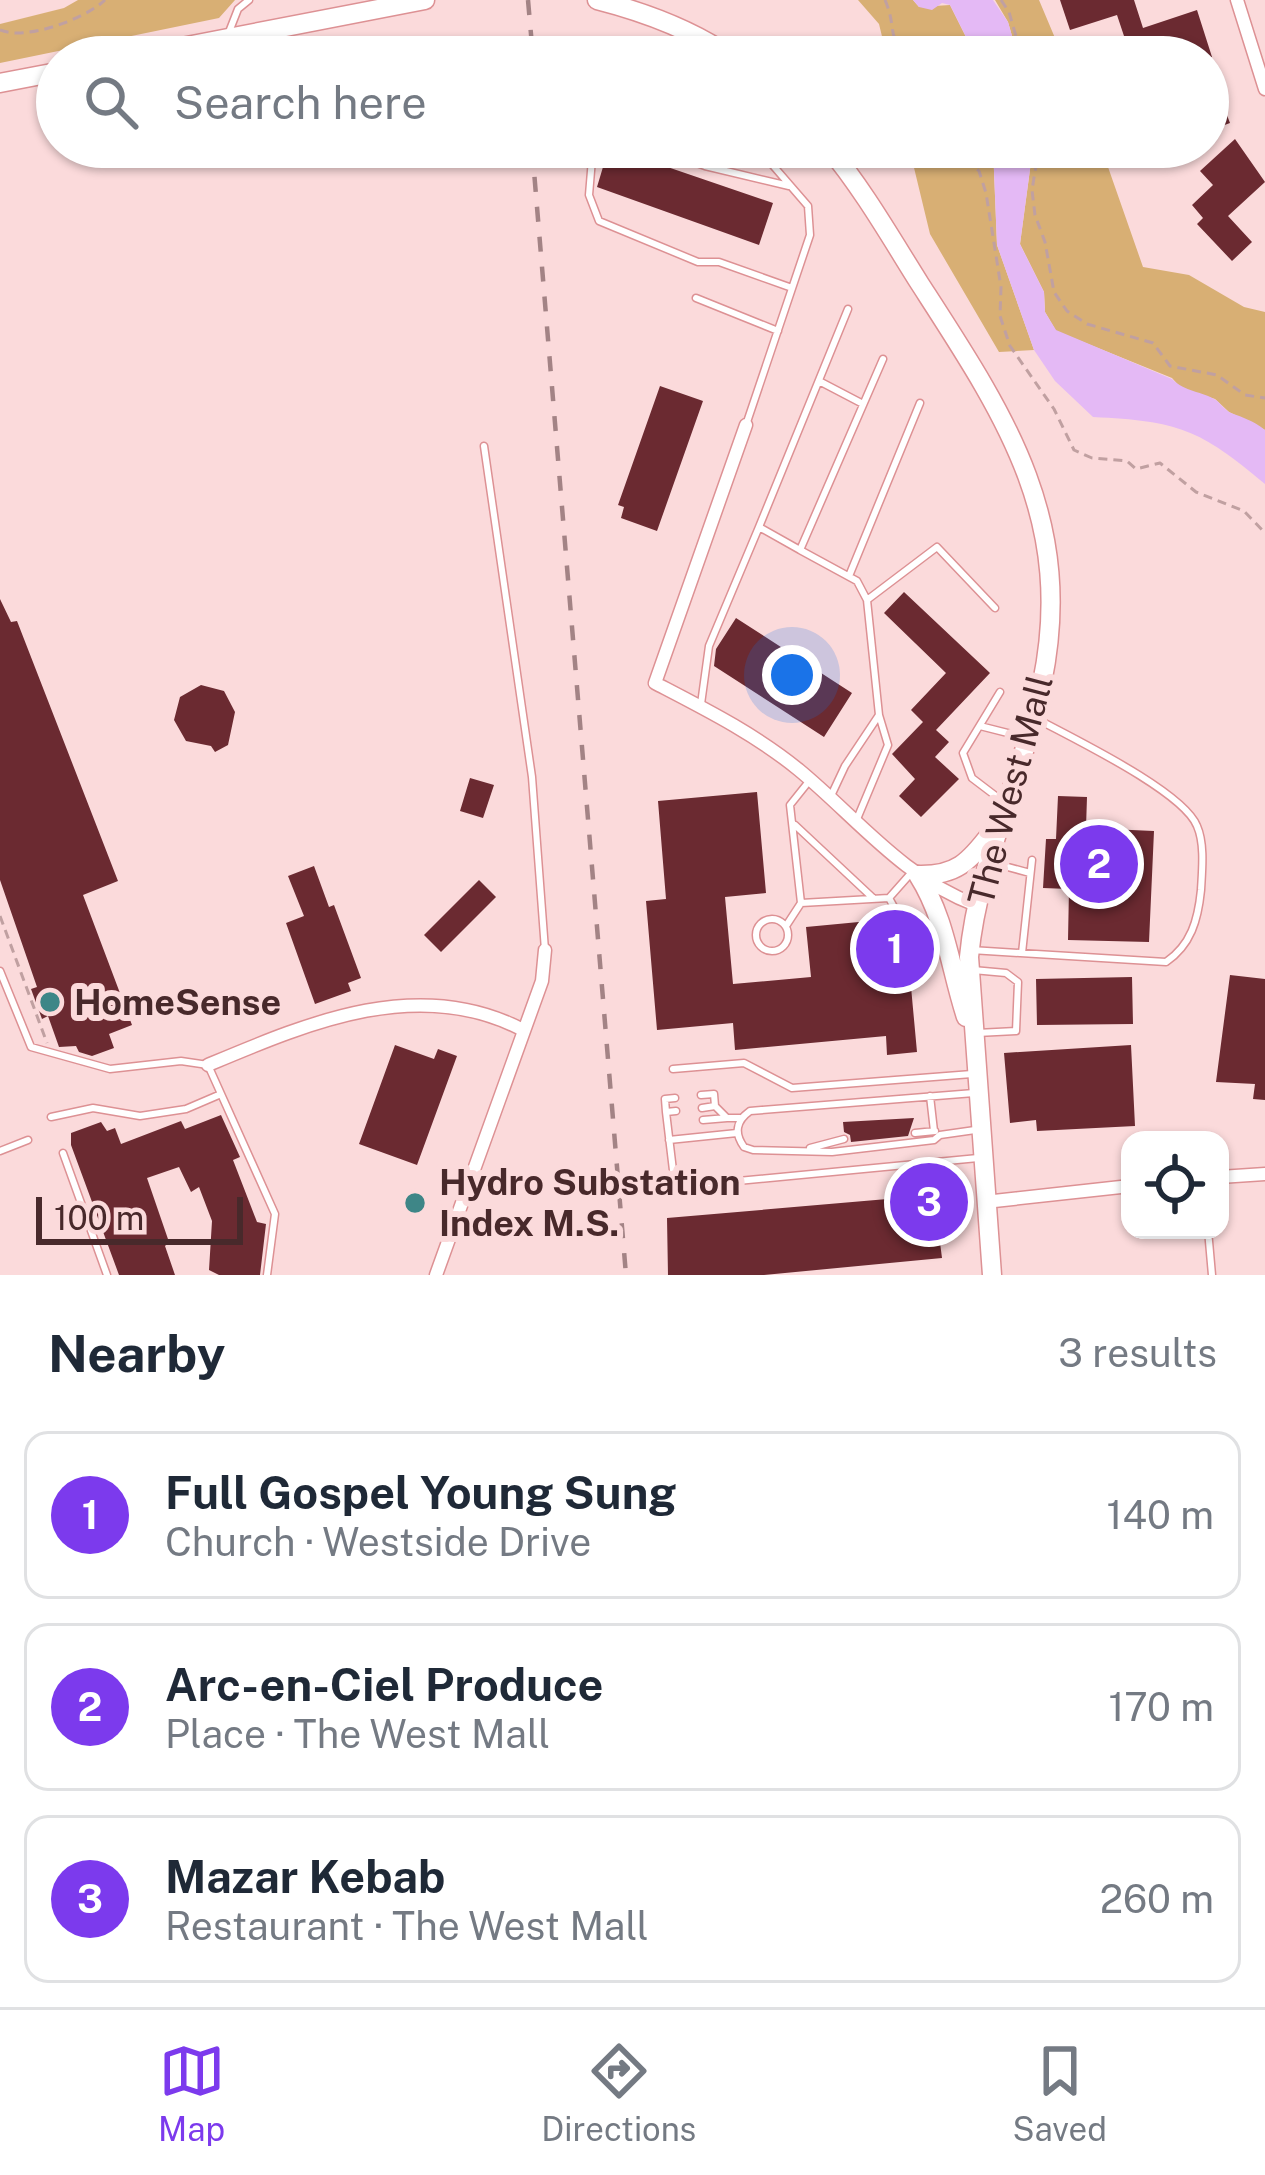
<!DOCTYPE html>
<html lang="en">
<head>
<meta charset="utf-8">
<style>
  :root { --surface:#fff; --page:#f6f6f7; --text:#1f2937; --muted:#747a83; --line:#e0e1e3; --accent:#7c3aed }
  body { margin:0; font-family:"Public Sans",sans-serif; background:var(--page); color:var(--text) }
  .controls { position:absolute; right:36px; bottom:36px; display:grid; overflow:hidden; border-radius:24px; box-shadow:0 3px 9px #0004 }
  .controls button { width:108px; height:108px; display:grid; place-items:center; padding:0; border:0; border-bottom:3px solid var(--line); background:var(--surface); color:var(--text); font:60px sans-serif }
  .scale { position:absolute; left:36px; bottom:30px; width:207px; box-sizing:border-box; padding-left:12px; border:6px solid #48292b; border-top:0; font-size:33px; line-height:42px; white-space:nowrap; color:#48292b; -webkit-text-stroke:9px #fbdadb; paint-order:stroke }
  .you { position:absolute; left:792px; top:675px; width:42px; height:42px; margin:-30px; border:9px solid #fff; border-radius:50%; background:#1a73e8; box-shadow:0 0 0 18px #1a73e833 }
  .badge { display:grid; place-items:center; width:78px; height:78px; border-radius:50%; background:var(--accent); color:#fff; font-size:39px; font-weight:700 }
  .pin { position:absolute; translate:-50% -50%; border:6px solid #fff; box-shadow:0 3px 12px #0006 }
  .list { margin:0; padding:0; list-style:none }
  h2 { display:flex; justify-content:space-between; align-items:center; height:156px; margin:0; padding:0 48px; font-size:51px }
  h2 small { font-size:39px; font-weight:400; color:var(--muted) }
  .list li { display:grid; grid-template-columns:78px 1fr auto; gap:36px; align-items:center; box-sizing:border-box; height:168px; margin:0 24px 24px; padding:0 24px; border:3px solid var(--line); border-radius:24px }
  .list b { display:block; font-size:45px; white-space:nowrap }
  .list p { margin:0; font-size:39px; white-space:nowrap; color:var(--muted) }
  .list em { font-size:39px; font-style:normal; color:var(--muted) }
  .icon { flex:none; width:66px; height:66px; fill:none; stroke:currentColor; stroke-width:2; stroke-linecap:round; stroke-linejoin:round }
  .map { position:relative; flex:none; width:1265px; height:1275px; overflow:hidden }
  .search { position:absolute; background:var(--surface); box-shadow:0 3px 9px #0004; left:36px; right:36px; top:36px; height:132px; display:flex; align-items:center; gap:30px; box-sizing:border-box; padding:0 42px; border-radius:66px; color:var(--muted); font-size:45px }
  .sheet { height:732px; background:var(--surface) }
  nav { display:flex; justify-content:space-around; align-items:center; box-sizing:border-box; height:168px; border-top:3px solid var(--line); background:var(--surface); font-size:33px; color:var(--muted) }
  nav a { display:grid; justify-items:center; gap:6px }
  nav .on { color:var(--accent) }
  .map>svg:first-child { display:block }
  .green { fill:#d8af74 }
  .water { fill:#e4b9f5 }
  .building { fill:#6b2a31 }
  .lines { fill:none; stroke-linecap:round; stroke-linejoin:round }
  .service-casing { stroke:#dd9194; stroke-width:9 }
  .minor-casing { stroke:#dd9194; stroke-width:15 }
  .secondary-casing { stroke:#dd9194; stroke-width:21 }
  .path { stroke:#c0a0a1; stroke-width:3; stroke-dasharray:9 6; stroke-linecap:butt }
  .service { stroke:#fff; stroke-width:6 }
  .minor { stroke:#fff; stroke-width:12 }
  .secondary { stroke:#fff; stroke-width:18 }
  .rail { stroke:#a38385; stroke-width:4.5; stroke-dasharray:15 15; stroke-linecap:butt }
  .poi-dot { fill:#3e8687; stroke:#fbdadb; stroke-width:4.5 }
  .labels { text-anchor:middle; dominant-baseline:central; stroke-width:12; stroke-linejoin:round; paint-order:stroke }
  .street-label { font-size:36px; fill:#48292b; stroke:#fbdadb }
  .poi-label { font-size:36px; font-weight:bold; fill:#48292b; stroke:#fbdadb; text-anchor:start }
</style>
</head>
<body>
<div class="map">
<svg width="1265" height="1275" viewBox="0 0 1265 1275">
  <rect width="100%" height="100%" fill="#fbdadb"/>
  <!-- green -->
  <path class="green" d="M78,0H235L219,18L0,63V24L64,8Z
    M858,0H913L919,7L950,5L976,57H887L879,24Z
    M995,0H1039L1063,57H1018L1008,22Z
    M909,147H993L997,245L1034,350L999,352L930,234Z
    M1033,147H1101L1143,267L1189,275L1244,307L1265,312V430L1229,412L1215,399L1181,388L1172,378L1056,331L1045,312L1044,292L1020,244Z"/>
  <!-- water -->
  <path class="water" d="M913,0H993L1008,22L1018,57H976L950,5L942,3L932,10L919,7Z
    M993,147H1033L1020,244L1044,292L1045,312L1056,330L1172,379C1185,392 1201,391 1216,400C1220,403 1226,411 1231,413C1244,418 1252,420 1265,430V484C1200,429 1178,421 1093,417L1055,381L1034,350L997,245Z"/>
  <!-- building -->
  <path class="building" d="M1060,0H1134L1143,28L1197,10L1212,57H1131L1117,15L1070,30Z
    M1208,66L1230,123L1208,131Z
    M1235,139L1265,182L1228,216L1252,242L1232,261L1197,224L1203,218L1192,205L1213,185L1200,171Z
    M609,147L773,203L759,245L597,187Z
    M660,386L703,401L657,531L621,518L624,507L618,505Z
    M904,592L990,673L936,730L949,742L935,757L959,779L921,817L899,796L915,779L892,754L923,722L911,710L946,673L884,613Z
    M0,599L11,622L17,621L118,881L83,895L132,1025L109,1034L114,1048L92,1056L79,1052L76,1046L59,1047L48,1016L42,1019L31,989L37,987L0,880Z
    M736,618L852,693L824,737L714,666L716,649Z
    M201,685L224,691L235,712L228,745L215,752L211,746L186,741L174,720L180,697Z
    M470,778L494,785L483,818L460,811Z
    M757,792L766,893L725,897L733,984L811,977L806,927L880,920L885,979L910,976L917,1052L887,1055L886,1036L735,1050L733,1023L657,1030L646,901L666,899L658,801Z
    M1058,796L1087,797L1086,828L1154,831L1149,942L1068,940L1069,889L1043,888L1046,839H1056Z
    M314,866L329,907L334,905L361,978L348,983L351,991L315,1004L286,923L304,916L288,876Z
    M479,880L496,897L441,952L424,935Z
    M1230,975L1265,979V1100L1253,1099L1255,1084L1216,1082Z
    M1132,977L1133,1024L1037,1025L1036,979Z
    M395,1045L434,1059L438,1049L457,1056L417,1165L359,1144Z
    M1131,1045L1135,1126L1037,1131L1036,1120L1010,1123L1004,1053Z
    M221,1115L240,1157L233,1160L257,1222L266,1224L260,1275H219L209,1270L212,1221L199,1187L191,1192L179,1167L147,1178L169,1242L165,1246L175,1275H119L71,1145V1133L101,1122L107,1131L115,1128L121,1144L181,1121L185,1129Z
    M914,1118L908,1136L851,1142L850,1135L844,1132L843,1122Z
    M934,1195L942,1258L764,1275H668L667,1218Z"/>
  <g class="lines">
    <!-- service casing -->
    <g class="service-casing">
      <path id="service" d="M229,32L238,9L249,0
        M593,147L589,195L599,221L698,262H719L792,288
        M652,147L705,166L789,186
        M696,298L778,331
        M819,381L863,404
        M746,425L810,235L808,206L757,147
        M484,446L532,777L545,950
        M800,550L759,527L848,309
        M849,576L920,403
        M867,600L857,581L800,550L883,359
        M1000,692L963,753L972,778L1001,800
        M701,704L709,646L759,527
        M879,715L867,600L937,547L995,608
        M980,726L1023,737
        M830,798L845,766L879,715L888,745L857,819
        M795,825L873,898
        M993,863L1030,873
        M889,898L928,969
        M801,903L889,898L912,872
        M756 935a16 16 0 1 1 32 0a16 16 0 1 1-32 0Z
        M786,926L801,903L790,805L810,780
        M971,950L1166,962C1191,945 1198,920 1201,890C1202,871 1205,844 1197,826C1183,791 1072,738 1037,719
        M1022,953L1032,860
        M973,970L1006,973L1018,982L1016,1031L977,1033
        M0,971L31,1047L110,1069L181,1061L208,1065L275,1214L267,1275
        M673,1069L744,1063L792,1088L972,1074
        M974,1093L750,1111C736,1121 734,1133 744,1147L753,1150L832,1152L934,1140L940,1135L975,1130
        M701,1095L714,1094L715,1106
        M930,1096L934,1131
        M702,1108L715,1106L727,1118H740
        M676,1111L666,1112L675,1187L978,1158
        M666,1112L665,1099L675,1098
        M51,1117L93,1108L140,1116L186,1109L221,1094
        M703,1120L727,1118
        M915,1133L935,1131
        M669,1140L737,1133
        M810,1148L844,1139
        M0,1151L28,1140
        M63,1153L107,1275
        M1208,1230L1212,1275"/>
    </g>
    <!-- minor casing -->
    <g class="minor-casing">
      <path id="minor" d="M1237,0L1265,89
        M746,425L655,683C705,709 755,734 799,770C857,818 903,878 976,905
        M208,1065C308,1023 419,975 523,1030
        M1220,1177L1265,1174
        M985,1202L1130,1186
        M436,1275L542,981L545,950"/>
    </g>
    <!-- secondary casing -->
    <g class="secondary-casing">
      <path id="secondary" d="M597,0C644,12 691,29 731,57
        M130,57L425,0
        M0,83L57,72
        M828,147C863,189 891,238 920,284C1004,414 1076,519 1042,683C1023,776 978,861 969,957L992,1275
        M918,875C946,919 950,968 966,1017
        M918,875C956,876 969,862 991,833"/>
    </g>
    <!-- path -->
    <path class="path" d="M885,0C901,37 878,44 931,51L934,57
      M1001,0L1009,12L1022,57
      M0,30C26,41 85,19 105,0
      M960,147V154L979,171L986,193L1001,287L1000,316L1010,346L1054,409L1074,450L1092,458L1127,461L1136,469L1160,463L1196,492L1244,511L1265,533
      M1039,147L1032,190L1035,215L1045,242L1054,292L1067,311L1087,324L1153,343L1170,366L1217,375L1245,395L1265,398
      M0,916L47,1043"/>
    <!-- service -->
    <use href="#service" class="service"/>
    <!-- minor -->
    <use href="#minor" class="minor"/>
    <!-- secondary -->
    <use href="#secondary" class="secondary"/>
    <!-- rail -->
    <path class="rail" d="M528,0L533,57
      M532,147L626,1275"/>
  </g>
  <!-- markers -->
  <g class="poi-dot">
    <circle cx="50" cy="1002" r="12"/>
    <circle cx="415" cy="1203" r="12"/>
  </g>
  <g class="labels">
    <!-- street labels -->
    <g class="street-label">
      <text transform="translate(1010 790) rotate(-75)">The West Mall</text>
    </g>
    <!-- poi labels -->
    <g class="poi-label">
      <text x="74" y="1002">HomeSense</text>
      <text x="439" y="1182">Hydro Substation<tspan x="439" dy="41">Index M.S.</tspan></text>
    </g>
  </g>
</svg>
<div class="controls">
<button><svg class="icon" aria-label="locate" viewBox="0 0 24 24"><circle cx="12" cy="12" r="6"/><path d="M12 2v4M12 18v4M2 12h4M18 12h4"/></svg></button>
</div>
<div class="scale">100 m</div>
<div class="you"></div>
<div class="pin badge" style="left:895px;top:949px">1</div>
<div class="pin badge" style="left:1099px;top:864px">2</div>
<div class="pin badge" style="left:929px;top:1202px">3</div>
<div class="search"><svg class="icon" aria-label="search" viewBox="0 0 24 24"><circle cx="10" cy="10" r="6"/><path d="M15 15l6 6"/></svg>Search here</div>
</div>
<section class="sheet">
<h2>Nearby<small>3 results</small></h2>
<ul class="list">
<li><span class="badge">1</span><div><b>Full Gospel Young Sung</b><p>Church · Westside Drive</p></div><em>140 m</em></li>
<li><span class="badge">2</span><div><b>Arc-en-Ciel Produce</b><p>Place · The West Mall</p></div><em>170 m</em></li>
<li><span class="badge">3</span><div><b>Mazar Kebab</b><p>Restaurant · The West Mall</p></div><em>260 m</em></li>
</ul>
</section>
<nav>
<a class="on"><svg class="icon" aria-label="map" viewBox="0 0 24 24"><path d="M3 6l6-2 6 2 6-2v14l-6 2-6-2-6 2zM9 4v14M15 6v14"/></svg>Map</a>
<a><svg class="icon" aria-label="directions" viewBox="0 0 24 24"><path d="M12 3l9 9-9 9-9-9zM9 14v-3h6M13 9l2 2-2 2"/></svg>Directions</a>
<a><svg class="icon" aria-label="saved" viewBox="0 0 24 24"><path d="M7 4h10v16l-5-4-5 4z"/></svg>Saved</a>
</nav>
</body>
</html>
